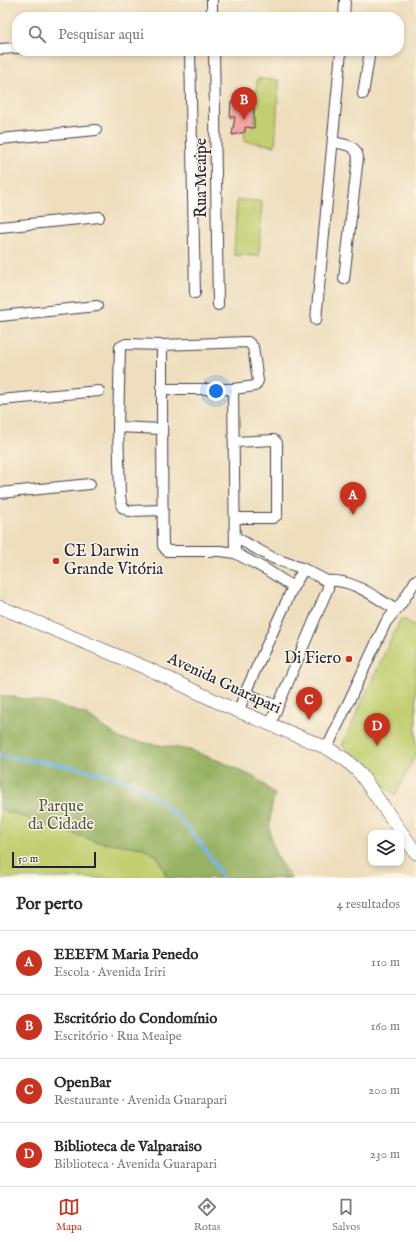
<!DOCTYPE html>
<html lang="pt">
<head>
<meta charset="utf-8">
<style>
  :root { --surface:#fff; --page:#f7f7f7; --text:#2b2b33; --muted:#7c7c81; --line:#e1e1e2; --accent:#c8321e }
  body { margin:0; font-family:"IM FELL English",serif; background:var(--page); color:var(--text) }
  .controls { position:absolute; right:12px; bottom:12px; display:grid; overflow:hidden; border-radius:8px; box-shadow:0 2px 6px #0003 }
  .controls button { width:36px; height:36px; display:grid; place-items:center; padding:0; border:0; border-bottom:1px solid var(--line); background:var(--surface); color:var(--text); font:20px sans-serif }
  .scale { position:absolute; left:12px; bottom:10px; width:84px; box-sizing:border-box; padding-left:4px; border:2px solid #22223b; border-top:0; font-size:11px; line-height:14px; white-space:nowrap; color:#22223b; -webkit-text-stroke:3px #fcf5e5; paint-order:stroke }
  .you { position:absolute; left:216px; top:391px; width:14px; height:14px; margin:-10px; border:3px solid #fff; border-radius:50%; background:#1a73e8; box-shadow:0 0 0 6px #1a73e833 }
  .badge { display:grid; place-items:center; width:26px; height:26px; border-radius:50%; background:var(--accent); color:#fff; font-size:13px; font-weight:700 }
  .pin { position:absolute; translate:-50% -33px; filter:drop-shadow(0 1px 2px #0008) }
  .pin::after { content:''; position:absolute; top:21px; width:14px; height:12px; background:inherit; clip-path:polygon(0 0,100% 0,50% 100%) }
  .list { margin:0; padding:0; list-style:none }
  h2 { display:flex; justify-content:space-between; align-items:center; height:52px; margin:0; padding:0 16px; font-size:17px }
  h2 small { font-size:13px; font-weight:400; color:var(--muted) }
  .list li { display:grid; grid-template-columns:26px 1fr auto; gap:12px; align-items:center; box-sizing:border-box; height:64px; padding:0 16px; border-top:1px solid var(--line) }
  .list b { display:block; font-size:15px; white-space:nowrap }
  .list p { margin:0; font-size:13px; white-space:nowrap; color:var(--muted) }
  .list em { font-size:13px; font-style:normal; color:var(--muted) }
  .icon { flex:none; width:22px; height:22px; fill:none; stroke:currentColor; stroke-width:2; stroke-linecap:round; stroke-linejoin:round }
  .map { position:relative; flex:none; width:416px; height:878px; overflow:hidden }
  .search { position:absolute; background:var(--surface); box-shadow:0 2px 6px #0003; left:12px; right:12px; top:12px; height:44px; display:flex; align-items:center; gap:10px; box-sizing:border-box; padding:0 14px; border-radius:16px; color:var(--muted); font-size:15px }
  .sheet { height:308px; background:var(--surface) }
  nav { display:flex; justify-content:space-around; align-items:center; box-sizing:border-box; height:56px; border-top:1px solid var(--line); background:var(--surface); font-size:11px; color:var(--muted) }
  nav a { display:grid; justify-items:center; gap:2px }
  nav .on { color:var(--accent) }
  .map>svg:first-child { display:block }
  .green { fill:#c1cf71; stroke:#727856 }
  .forest { fill:#98b263; stroke:#5d6a4f }
  .lines { fill:none; stroke-linecap:round; stroke-linejoin:round }
  .stream { stroke:#77b6eb; stroke-width:3.5 }
  .building { fill:#f5a5a0 }
  .minor-casing { stroke:#413e4e; stroke-width:12 }
  .tertiary-casing { stroke:#413e4e; stroke-width:14 }
  .minor { stroke:#fff; stroke-width:10 }
  .tertiary { stroke:#fff; stroke-width:13 }
  .poi-dot { fill:#c8321e; stroke:#fcf5e5; stroke-width:1.5 }
  .labels { text-anchor:middle; dominant-baseline:central; stroke-width:3; stroke-linejoin:round; paint-order:stroke }
  .street-label { font-size:16px; fill:#22223b; stroke:#fcf5e5 }
  .poi-label { font-size:16px; fill:#22223b; stroke:#fcf5e5; text-anchor:start }
  .park-label { font-size:16px; fill:#52564b; stroke:#fcf5e5 }
</style>
</head>
<body>
<div class="map">
<svg width="416" height="878" viewBox="0 0 416 878">
  <rect width="100%" height="100%" fill="#fcf5e5"/>
  <filter id="ink" filterUnits="userSpaceOnUse"><feTurbulence type="fractalNoise" baseFrequency=".025" numOctaves="2"/><feDisplacementMap in="SourceGraphic" scale="8" xChannelSelector="R" yChannelSelector="G"/><feConvolveMatrix kernelMatrix="1 2 1 2 8 2 1 2 1" color-interpolation-filters="sRGB"/></filter>
  <filter id="wash" filterUnits="userSpaceOnUse"><feTurbulence type="fractalNoise" baseFrequency=".012" numOctaves="4" result="noise"/><feDisplacementMap in="SourceGraphic" scale="16" xChannelSelector="R" yChannelSelector="G"/><feGaussianBlur stdDeviation="0.9" result="paint"/><feColorMatrix in="noise" values="0 0 0 0 0 0 0 0 0 0 0 0 0 0 0 0 0 1.4 0 .05"/><feComposite in="paint" operator="in"/></filter>
  <g filter="url(#wash)">
    <rect width="100%" height="100%" fill="#eedebd"/>
    <!-- green -->
    <path class="green" d="M257,79L279,80L275,146L244,141L245,127H254Z
      M237,200L262,201L259,256L234,255Z
      M401,618L416,626V754L395,796L342,745Z
      M0,722L270,845L291,878H0Z"/>
    <!-- forest -->
    <path class="forest" d="M0,695L49,703L85,714L121,739L190,750L222,762L256,778L275,794C265,829 270,847 287,878H167L158,857L143,848L94,841L0,809Z"/>
    <g class="lines">
      <!-- stream -->
      <path class="stream" d="M0,756C39,761 109,770 142,789C178,810 203,843 223,878"/>
    </g>
    <g id="blocks">
      <!-- building -->
      <path class="building" d="M231,102L254,103V128L245,127V132L232,135L235,117H230Z"/>
    </g>
  </g>
  <g filter="url(#ink)">
    <use href="#blocks" fill-opacity="0" stroke="#413e4e" stroke-width="1"/>
    <g class="lines">
      <!-- minor casing -->
      <g class="minor-casing">
        <path id="minor" d="M212,0V17
          M344,17L345,0
          M0,49L17,48
          M190,51L195,293
          M214,51L218,305
          M363,94L370,51
          M0,139L96,130
          M333,142C345,145 355,144 358,157L344,279
          M0,227L99,217
          M0,316L97,306
          M316,320L341,51
          M162,345L126,344L120,347L118,427L120,496L122,507L129,511L163,510
          M162,389H233L255,386L258,381L253,347L248,342L162,345C162,412 162,479 163,546L167,551H221L235,553
          M233,389L235,553L267,570L293,587
          M0,400L99,391
          M118,427L162,429
          M235,442L274,440L277,443V515L273,518H235
          M0,493L90,484
          M235,537L273,558L304,569L327,581L328,588L278,706L245,693L293,587L304,569
          M327,581C353,579 373,596 395,609
          M239,711L245,693
          M270,725L278,706
          M327,748L386,622L401,604L416,580"/>
      </g>
      <!-- tertiary casing -->
      <g class="tertiary-casing">
        <path id="tertiary" d="M0,607L151,670L224,705L327,748L346,760L359,772L416,853"/>
      </g>
      <!-- minor -->
      <use href="#minor" class="minor"/>
      <!-- tertiary -->
      <use href="#tertiary" class="tertiary"/>
    </g>
  </g>
  <!-- markers -->
  <g class="poi-dot">
    <circle cx="56" cy="561" r="4"/>
    <circle cx="349" cy="659" r="4"/>
  </g>
  <g class="labels">
    <!-- street labels -->
    <g class="street-label">
      <text transform="translate(202 178) rotate(-90)">Rua Meaipe</text>
      <text transform="translate(224 684) rotate(25)">Avenida Guarapari</text>
    </g>
    <!-- poi labels -->
    <g class="poi-label">
      <text x="64" y="552">CE Darwin<tspan x="64" dy="18">Grande Vitória</tspan></text>
      <text x="341" y="659" text-anchor="end">Di Fiero</text>
    </g>
    <!-- park labels -->
    <g class="park-label">
      <text x="61" y="807">Parque<tspan x="61" dy="18">da Cidade</tspan></text>
    </g>
  </g>
</svg>
<div class="controls">
<button><svg class="icon" aria-label="layers" viewBox="0 0 24 24"><path d="M12 4l9 5-9 5-9-5zM3 14l9 5 9-5"/></svg></button>
</div>
<div class="scale">50 m</div>
<div class="you"></div>
<div class="pin badge" style="left:353px;top:515px">A</div>
<div class="pin badge" style="left:244px;top:120px">B</div>
<div class="pin badge" style="left:309px;top:720px">C</div>
<div class="pin badge" style="left:377px;top:746px">D</div>
<div class="search"><svg class="icon" aria-label="search" viewBox="0 0 24 24"><circle cx="10" cy="10" r="6"/><path d="M15 15l6 6"/></svg>Pesquisar aqui</div>
</div>
<section class="sheet">
<h2>Por perto<small>4 resultados</small></h2>
<ul class="list">
<li><span class="badge">A</span><div><b>EEEFM Maria Penedo</b><p>Escola · Avenida Iriri</p></div><em>110 m</em></li>
<li><span class="badge">B</span><div><b>Escritório do Condomínio</b><p>Escritório · Rua Meaipe</p></div><em>160 m</em></li>
<li><span class="badge">C</span><div><b>OpenBar</b><p>Restaurante · Avenida Guarapari</p></div><em>200 m</em></li>
<li><span class="badge">D</span><div><b>Biblioteca de Valparaiso</b><p>Biblioteca · Avenida Guarapari</p></div><em>230 m</em></li>
</ul>
</section>
<nav>
<a class="on"><svg class="icon" aria-label="map" viewBox="0 0 24 24"><path d="M3 6l6-2 6 2 6-2v14l-6 2-6-2-6 2zM9 4v14M15 6v14"/></svg>Mapa</a>
<a><svg class="icon" aria-label="directions" viewBox="0 0 24 24"><path d="M12 3l9 9-9 9-9-9zM9 14v-3h6M13 9l2 2-2 2"/></svg>Rotas</a>
<a><svg class="icon" aria-label="saved" viewBox="0 0 24 24"><path d="M7 4h10v16l-5-4-5 4z"/></svg>Salvos</a>
</nav>
</body>
</html>
